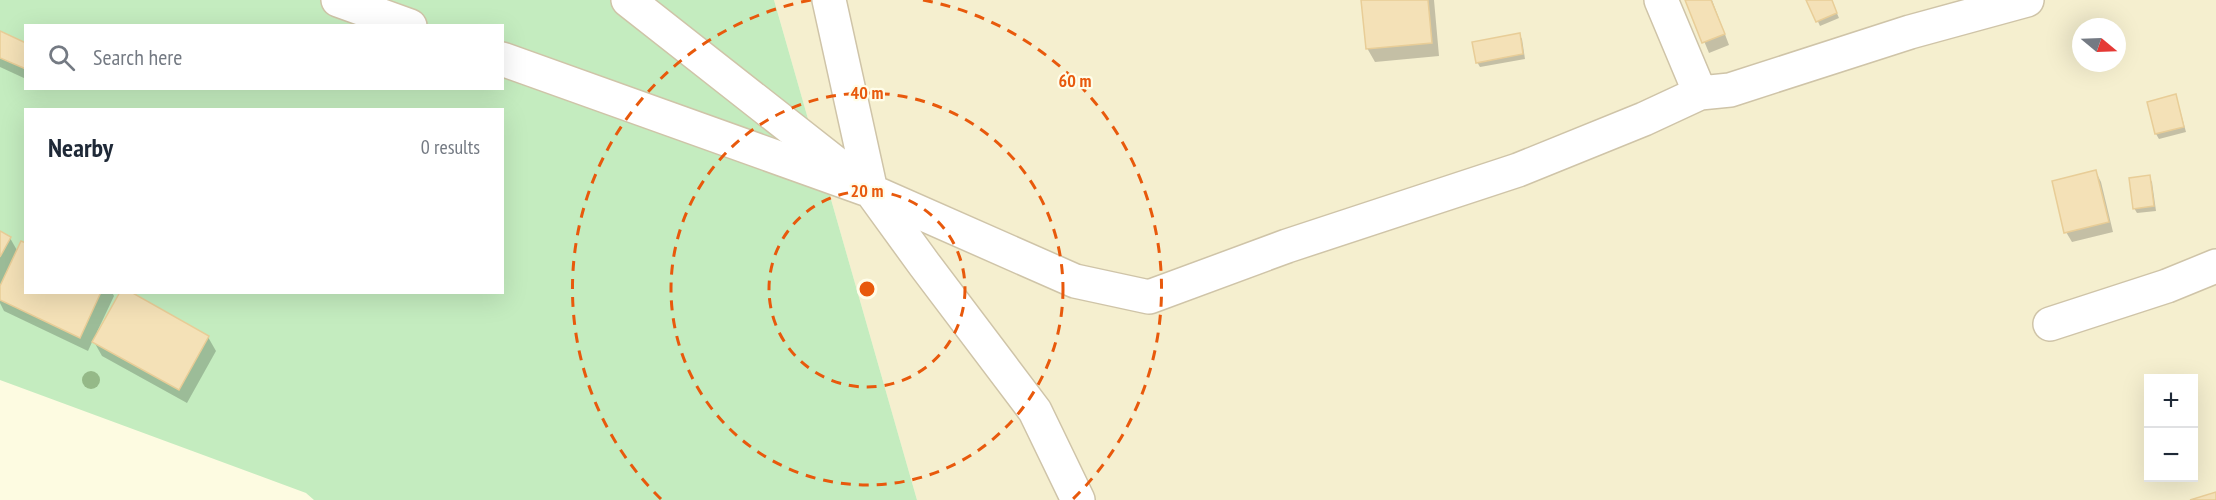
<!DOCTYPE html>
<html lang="en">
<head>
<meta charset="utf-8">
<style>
  :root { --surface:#fff; --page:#f6f6f7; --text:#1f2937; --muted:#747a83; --line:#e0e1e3 }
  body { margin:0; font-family:"PT Sans Narrow",sans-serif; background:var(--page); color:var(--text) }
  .controls { position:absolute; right:18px; bottom:18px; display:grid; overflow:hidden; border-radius:0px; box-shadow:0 6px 24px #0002 }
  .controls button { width:54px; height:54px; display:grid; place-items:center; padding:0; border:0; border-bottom:2px solid var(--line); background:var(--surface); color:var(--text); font:30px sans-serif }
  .compass { position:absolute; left:2072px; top:18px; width:54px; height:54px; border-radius:50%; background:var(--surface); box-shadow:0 6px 24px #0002; rotate:109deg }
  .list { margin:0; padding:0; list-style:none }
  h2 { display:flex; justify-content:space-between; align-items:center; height:78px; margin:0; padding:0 24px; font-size:26px }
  h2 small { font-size:20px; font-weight:400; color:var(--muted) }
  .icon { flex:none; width:33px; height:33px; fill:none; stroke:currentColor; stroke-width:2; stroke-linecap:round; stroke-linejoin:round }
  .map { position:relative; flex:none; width:2216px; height:500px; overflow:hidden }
  .search { position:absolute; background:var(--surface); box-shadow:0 6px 24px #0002; left:24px; top:24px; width:480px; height:66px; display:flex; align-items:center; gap:15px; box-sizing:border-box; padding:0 21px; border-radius:0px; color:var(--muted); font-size:22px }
  .panel { position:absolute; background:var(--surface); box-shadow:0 6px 24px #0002; left:24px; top:108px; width:480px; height:186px; border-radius:0px }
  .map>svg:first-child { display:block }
  .residential { fill:#f5efcf; fill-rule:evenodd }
  .green { fill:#c4ecbf; fill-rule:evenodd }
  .shadow { fill:#0003 }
  .building { fill:#f4e1b7; stroke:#e8cd97; stroke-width:1.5 }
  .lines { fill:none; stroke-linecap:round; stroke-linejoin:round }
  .minor-casing { stroke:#cfc4a8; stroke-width:36 }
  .tertiary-casing { stroke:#cfc4a8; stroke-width:36 }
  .minor { stroke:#fff; stroke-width:33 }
  .tertiary { stroke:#fff; stroke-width:33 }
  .tree { fill:#95b988 }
  .ring { fill:none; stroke:#e8590c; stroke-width:3; stroke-dasharray:10 8 }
  .centre { fill:#e8590c; stroke:#fffde9; stroke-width:3 }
  .ring-label { font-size:18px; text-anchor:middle; font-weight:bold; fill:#e8590c; stroke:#fffde9; stroke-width:4.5; stroke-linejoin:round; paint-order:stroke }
</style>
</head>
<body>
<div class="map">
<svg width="2216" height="500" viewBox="0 0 2216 500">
  <rect width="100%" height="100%" fill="#fdfbe1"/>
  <!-- residential -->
  <path class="residential" d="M774,0H2216V500H917ZM2081,27H2117V63H2081ZM2148,378H2194V478H2148Z"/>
  <!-- green -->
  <path class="green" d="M0,0H774L917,500H314L306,493L0,380ZM26,26H502V88H26ZM26,110H502V292H26Z"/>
  <!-- shadow -->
  <path class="shadow" d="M1362,0H1434L1439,56L1375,62L1367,48Z
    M1687,0H1712L1729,45L1709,53Z
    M1808,0H1831L1839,18L1820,26Z
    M0,33L26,44V79L0,67Z
    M1519,34L1522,39L1525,59L1480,67L1477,62Z
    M2176,95L2186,132L2159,139L2156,134Z
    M2096,172L2101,182L2113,232L2072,242L2066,232Z
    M2149,177L2152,182L2156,211L2137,213L2134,208Z
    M0,233L10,238L18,252L26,292H112L114,296L97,332L99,333L208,337L216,351L187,403L102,356L93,340L88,351L4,311L0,303Z"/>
  <!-- building -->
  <path class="building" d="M1361,0H1428L1432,43L1366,49Z
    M1685,0H1711L1725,34L1702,43Z
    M1806,0H1832L1837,13L1816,22Z
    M0,31L26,43V69L0,58Z
    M1520,33L1523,54L1476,63L1472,42Z
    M2176,94L2184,127L2155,134L2147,102Z
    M2096,170L2109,222L2064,233L2052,181Z
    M2150,175L2154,206L2133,209L2129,178Z
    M0,231L11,237L0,257Z
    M21,241L26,243V292H101L80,338L0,300V286Z
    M120,292H131L209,336L179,390L92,342Z
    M2216,492V500H2190Z"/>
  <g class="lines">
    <!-- minor casing -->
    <g class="minor-casing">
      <path id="minor" d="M628,0L871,191L1075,281L1149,297L1287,246L1518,170L1644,119L1700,93L1730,90L1910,32L2027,0
        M829,0L871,191
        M1661,0L1700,93
        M2050,324L2167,286L2216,266"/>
    </g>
    <!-- tertiary casing -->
    <g class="tertiary-casing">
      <path id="tertiary" d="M338,0L410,26
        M502,59L871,191L924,264L1035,411L1078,500"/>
    </g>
    <!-- minor -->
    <use href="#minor" class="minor"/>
    <!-- tertiary -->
    <use href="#tertiary" class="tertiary"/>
  </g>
  <!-- trees -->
  <circle class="tree" cx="91" cy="380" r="9"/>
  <!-- distance rings -->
  <g class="ring">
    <circle cx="867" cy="289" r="98"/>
    <circle cx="867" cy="289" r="196"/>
    <path d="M661 499A294 294 0 0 1 811 0M923 0A294 294 0 0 1 1073 499"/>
  </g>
  <circle cx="867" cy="289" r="9" class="centre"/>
  <g class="ring-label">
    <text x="1075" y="87">60 m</text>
    <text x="867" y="99">40 m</text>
    <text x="867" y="197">20 m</text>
  </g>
</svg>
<div class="controls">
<button>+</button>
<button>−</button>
</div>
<svg class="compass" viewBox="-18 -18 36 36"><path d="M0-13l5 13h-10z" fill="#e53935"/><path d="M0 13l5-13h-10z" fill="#747a83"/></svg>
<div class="search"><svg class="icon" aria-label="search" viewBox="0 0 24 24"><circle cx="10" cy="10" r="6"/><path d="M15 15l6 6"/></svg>Search here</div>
<section class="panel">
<h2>Nearby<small>0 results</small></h2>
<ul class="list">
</ul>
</section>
</div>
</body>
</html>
